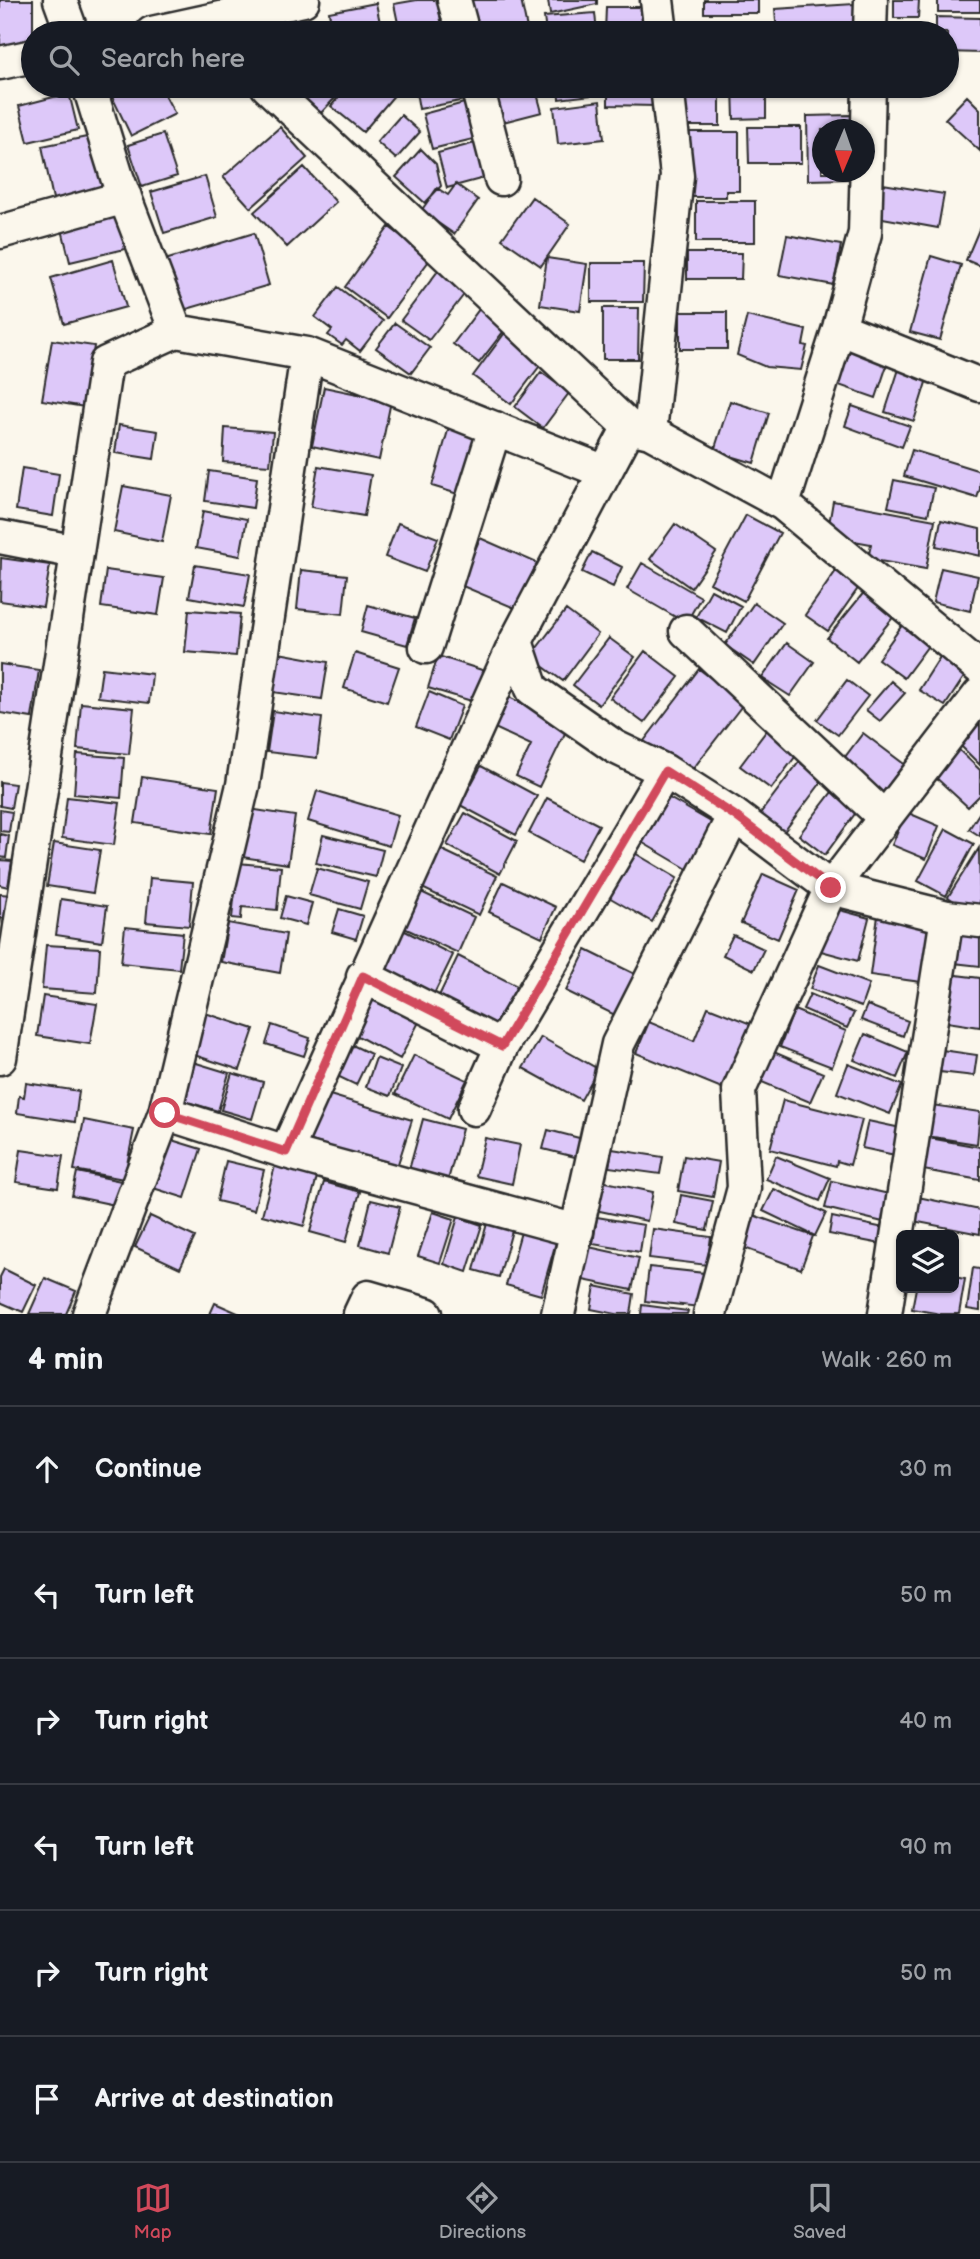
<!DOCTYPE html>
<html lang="en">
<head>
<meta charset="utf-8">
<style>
  :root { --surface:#171b24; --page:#20242c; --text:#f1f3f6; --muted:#9ea1a6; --line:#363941; --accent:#d1495b }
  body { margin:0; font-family:"Balsamiq Sans",sans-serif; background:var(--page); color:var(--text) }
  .controls { position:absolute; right:21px; bottom:21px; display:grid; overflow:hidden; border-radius:10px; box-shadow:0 2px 5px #0004 }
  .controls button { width:63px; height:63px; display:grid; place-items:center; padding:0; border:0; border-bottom:2px solid var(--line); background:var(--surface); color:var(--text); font:35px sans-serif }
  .compass { position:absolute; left:812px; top:119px; width:63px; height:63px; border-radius:50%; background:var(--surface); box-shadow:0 2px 5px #0004; rotate:182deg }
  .stop { position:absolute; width:21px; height:21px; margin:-16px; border:5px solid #d1495b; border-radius:50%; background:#fff }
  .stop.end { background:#d1495b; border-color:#fff; box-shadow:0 2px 7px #0008 }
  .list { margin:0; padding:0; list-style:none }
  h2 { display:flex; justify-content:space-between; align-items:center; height:91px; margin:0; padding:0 28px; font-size:30px }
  h2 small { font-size:23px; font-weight:400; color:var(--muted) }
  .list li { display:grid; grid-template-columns:46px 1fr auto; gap:21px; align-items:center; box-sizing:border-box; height:126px; padding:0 28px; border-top:2px solid var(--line) }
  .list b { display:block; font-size:26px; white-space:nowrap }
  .list em { font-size:23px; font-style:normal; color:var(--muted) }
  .icon { flex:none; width:38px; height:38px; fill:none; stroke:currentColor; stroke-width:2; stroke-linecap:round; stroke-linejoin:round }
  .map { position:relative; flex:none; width:980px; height:1314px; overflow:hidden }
  .search { position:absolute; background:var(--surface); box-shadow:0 2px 5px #0004; left:21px; right:21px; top:21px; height:77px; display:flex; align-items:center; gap:18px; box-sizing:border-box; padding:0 24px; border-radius:38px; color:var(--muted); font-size:26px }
  .sheet { height:847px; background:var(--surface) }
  nav { display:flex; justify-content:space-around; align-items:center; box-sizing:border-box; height:98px; border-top:2px solid var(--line); background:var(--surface); font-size:19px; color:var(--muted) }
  nav a { display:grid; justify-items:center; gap:4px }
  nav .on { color:var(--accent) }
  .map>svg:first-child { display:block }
  .building { fill:#ddc8f9; stroke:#2b2b2b; stroke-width:2 }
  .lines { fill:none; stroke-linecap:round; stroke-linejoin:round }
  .minor-casing { stroke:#2b2b2b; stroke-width:37 }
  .minor { stroke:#fbf7ec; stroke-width:32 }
  .route { stroke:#d1495b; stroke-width:9 }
</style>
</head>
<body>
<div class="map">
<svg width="980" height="1314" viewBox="0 0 980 1314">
  <rect width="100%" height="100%" fill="#fbf7ec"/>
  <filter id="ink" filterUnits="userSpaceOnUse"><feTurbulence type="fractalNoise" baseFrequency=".0143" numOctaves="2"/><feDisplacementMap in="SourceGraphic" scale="14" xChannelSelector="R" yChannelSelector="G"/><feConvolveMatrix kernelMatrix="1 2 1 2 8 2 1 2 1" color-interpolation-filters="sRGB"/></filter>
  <g filter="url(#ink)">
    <!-- building -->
    <path class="building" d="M0,0H33V46H0Z
      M417,0H437L443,31L400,33L394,4Z
      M466,0H521L528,33H473Z
      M548,0H597V4L550,14Z
      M704,0H758V13H704Z
      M894,0H919L918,18H894Z
      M938,0H980V12H938Z
      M376,3L382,33H333L329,12Z
      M854,4L856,33H777L775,9Z
      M606,7H643V33H605Z
      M595,13L597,33H546L544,17Z
      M936,17L980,18V53L947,52V33H936Z
      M309,19L322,33H292Z
      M876,25L923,28V33H875Z
      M107,86H160L175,114L131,136Z
      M307,86H346L321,113L300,94Z
      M348,86H402L363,132L331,106Z
      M415,86H462L465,100L419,109Z
      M493,86H535L542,112L503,122Z
      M558,86H600L601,94L559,99Z
      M608,86H655V106L608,105Z
      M680,86H720V126H680Z
      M733,86H766V118L734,119Z
      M785,86H820L821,92L785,93Z
      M69,93L78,130L28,142L19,106Z
      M967,96L980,109V151L945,119Z
      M600,101L604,139L558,144L554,107Z
      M464,103L473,139L432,149L423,114Z
      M401,115L420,132L396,159L377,142Z
      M851,115V130H822V172H853V179L808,180L807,116Z
      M280,127L307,158L251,208L223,177Z
      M748,127H801V163H749Z
      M685,132H739V191H726V197H685Z
      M163,134L177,176L142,187L128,145Z
      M92,136L103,188L53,199L42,146Z
      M475,143L484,178L447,188L438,153Z
      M421,149L436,164L441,186L425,203L396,177Z
      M304,167L336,202L287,247L254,212Z
      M205,176L217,217L164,233L151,192Z
      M456,184L478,200L454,234L421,211L437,188L448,195Z
      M883,184L944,194L938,228L877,217Z
      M532,197L570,224L541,266L502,239Z
      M696,201H755V242H696Z
      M115,208L125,249L70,262L60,221Z
      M389,227L431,258L387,318L345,287Z
      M980,227V266L966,260Z
      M254,233L269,285L180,311L165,260Z
      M787,235L841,245L834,285L779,275Z
      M687,253H742L741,279H687Z
      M931,256L961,265L940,340L910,332Z
      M547,258L587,264L580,311L540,305Z
      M113,260L126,307L64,324L51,278Z
      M591,263H644L643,302H591Z
      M438,271L466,292L429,340L401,320Z
      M338,287L383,321L360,351L346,340L342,345L328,335L332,330L315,317Z
      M480,308L506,328L479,363L453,344Z
      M603,308H639L638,359H603Z
      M680,312H727V349H680Z
      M747,316L806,330L803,345L807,346L801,370L766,367L737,355Z
      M395,323L430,348L411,373L376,348Z
      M507,330L545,359L511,404L473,376Z
      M52,340L94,346L85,407L42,400Z
      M845,347L888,362L876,398L833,383Z
      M899,369L927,379L914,421L885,412Z
      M541,372L569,393L543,428L515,407Z
      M324,387L391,401L379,460L312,446Z
      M730,401L769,413L754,463L714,451Z
      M852,406L910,426L902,447L845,426Z
      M119,425L158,431L154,459L115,453Z
      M449,427L479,436L461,495L432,486Z
      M225,428L273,432L270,465L223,462Z
      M912,450L980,471V489L977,498L904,476Z
      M318,466L371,475L364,516L311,507Z
      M22,468L59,474L53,516L16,510Z
      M209,471L257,478L253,508L205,501Z
      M894,480L934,488L928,515L888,507Z
      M123,486L171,495L162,542L114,532Z
      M833,501L935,520L926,569L868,559L871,544L827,536Z
      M203,511L247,519L240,556L196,548Z
      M746,515L780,533L744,601L710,583Z
      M941,520L980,529V556L936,546Z
      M398,523L438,538L425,572L385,557Z
      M675,524L716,552L691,588L650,559Z
      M480,538L537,563L517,609L460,585Z
      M592,552L622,567L613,587L582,572Z
      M1,558L50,565L43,607L0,601Z
      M642,563L701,597L686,623L627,589Z
      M195,565L250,574L244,607L189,597Z
      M941,568L978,576L970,611L933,602Z
      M106,570L164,578L158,615L101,607Z
      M301,570L347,575L343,614L297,609Z
      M836,571L859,587L828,631L805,615Z
      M711,590L741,606L727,633L696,617Z
      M865,591L895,615L857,662L827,638Z
      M754,603L783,623L754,665L725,645Z
      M368,605L415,618L407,645L361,632Z
      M189,610L240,614L236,656L185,652Z
      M566,610L598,634L563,681L530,657Z
      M903,624L930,643L904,678L878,659Z
      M609,638L635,657L599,705L573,685Z
      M787,643L814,662L790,696L762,678Z
      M645,651L679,677L644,723L610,698Z
      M279,653L328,662L322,699L273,692Z
      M355,653L399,667L387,702L344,688Z
      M438,656L485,671L475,702L428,688Z
      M940,657L966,674L945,706L919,690Z
      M0,664L39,670L32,718L0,713Z
      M102,668L152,674L149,703L98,697Z
      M699,669L744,703L689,774L644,741Z
      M847,680L868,696L838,735L817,720Z
      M891,681L905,693L880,721L866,710Z
      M429,692L462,706L449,740L416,727Z
      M500,693L569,725L539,787L516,776L531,745L486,724Z
      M81,703L134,708L129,754L77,749Z
      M273,711L322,718L317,758L267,752Z
      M980,719V765L957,742Z
      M770,726L801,749L771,789L740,766Z
      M863,733L904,764L881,795L839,765Z
      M958,749L980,770V795L968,807L933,775Z
      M77,754L124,758L121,798L74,794Z
      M799,762L823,780L783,833L759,815Z
      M481,766L537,796L516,835L460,805Z
      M142,777L218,788L211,834L135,823Z
      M0,782L15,784L11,808L0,806Z
      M317,791L398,815L389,846L308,821Z
      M832,792L857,811L825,855L799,835Z
      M664,795L716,825L689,870L638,840Z
      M67,797L120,803L114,845L62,838Z
      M547,798L599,825L580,860L529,833Z
      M249,809L295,816L288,864L242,857Z
      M0,810L12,812L9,832L0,831Z
      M906,812L939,826L926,859L892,845Z
      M980,812V836L969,829Z
      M465,813L517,841L500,874L447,845Z
      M946,829L974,844L946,896L918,881Z
      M0,834L9,836L6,858L0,857Z
      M323,835L383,850L376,877L316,863Z
      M54,843L100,850L93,893L47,886Z
      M979,848L980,902L974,913L948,897Z
      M440,849L497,876L479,915L422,888Z
      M633,852L677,878L652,922L607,896Z
      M0,860L12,861L8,887L0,885Z
      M238,863L281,867L277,910L242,907L241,919L232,918Z
      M317,868L368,882L360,909L309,895Z
      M763,874L799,890L778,939L741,923Z
      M150,878L193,882L189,926L146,922Z
      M503,882L556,907L542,937L489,912Z
      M419,891L474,917L458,953L402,927Z
      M0,894L12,895L8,919L1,918L0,924Z
      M286,896L312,903L306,925L280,918Z
      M61,899L107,906L102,942L56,935Z
      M832,908L869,918L858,961L821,951Z
      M339,909L363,916L356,939L332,932Z
      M878,916L929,923L921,982L870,975Z
      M228,923L286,934L280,973L221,962Z
      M125,927L183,933L179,969L121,963Z
      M958,927L980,929V966L954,963Z
      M401,929L453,955L434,994L381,968Z
      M733,935L764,949L754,970L723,955Z
      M46,945L100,948L97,993L42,989Z
      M586,950L643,978L623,1019L566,991Z
      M458,956L517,986L497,1027L438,998Z
      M819,965L869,984L861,1007L810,989Z
      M940,973L980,978V1027L934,1020Z
      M810,994L854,1013L847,1028L803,1009Z
      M372,995L420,1020L400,1059L352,1033Z
      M43,996L97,1004L90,1044L37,1036Z
      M867,1005L908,1021L903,1036L861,1020Z
      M708,1007L751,1024L724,1089L636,1053L649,1022L694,1041Z
      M794,1010L846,1031L832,1067L780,1047Z
      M202,1012L254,1029L240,1070L188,1053Z
      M272,1025L310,1038L304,1056L266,1044Z
      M865,1034L908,1052L897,1078L854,1060Z
      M541,1037L598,1069L581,1100L523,1068Z
      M344,1041L371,1054L356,1085L329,1072Z
      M769,1050L823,1073L810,1102L757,1080Z
      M942,1050L977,1055L974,1076L940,1072Z
      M414,1055L467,1080L448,1119L395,1094Z
      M376,1058L401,1068L390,1096L366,1087Z
      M193,1062L229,1073L218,1111L181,1100Z
      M848,1064L902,1085L890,1114L837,1093Z
      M232,1073L263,1082L252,1119L221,1110Z
      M26,1083L79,1091L75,1122L17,1113L19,1096L24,1097Z
      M320,1092L412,1120L397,1167L305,1139Z
      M783,1100L862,1120L850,1165L837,1161L836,1166L770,1149Z
      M932,1105L980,1112L977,1144L927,1136Z
      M423,1119L462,1129L448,1180L409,1170Z
      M84,1120L134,1130L124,1179L74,1170Z
      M868,1121L901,1128L895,1155L862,1148Z
      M548,1130L587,1140L583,1159L543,1149Z
      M165,1138L201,1149L185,1198L150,1187Z
      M485,1138L520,1145L512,1184L476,1176Z
      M929,1138L980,1147V1180L923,1170Z
      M612,1149L663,1157L660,1174L609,1167Z
      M21,1150L63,1156L58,1188L16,1182Z
      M684,1156L719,1162L713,1197L678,1191Z
      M776,1156L830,1178L820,1201L766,1179Z
      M226,1161L264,1170L254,1210L217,1201Z
      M275,1166L317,1177L304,1226L262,1215Z
      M77,1172L121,1181L115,1205L72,1196Z
      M601,1181L653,1192L647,1221L595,1210Z
      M832,1181L889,1194L883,1222L825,1208Z
      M324,1182L360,1192L346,1242L310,1232Z
      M774,1189L826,1213L815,1236L763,1211Z
      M681,1195L713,1201L707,1230L676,1224Z
      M918,1197L980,1210V1234L913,1221Z
      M371,1200L400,1207L388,1253L360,1245Z
      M433,1212L454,1219L440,1263L418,1256Z
      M750,1214L813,1236L801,1269L739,1246Z
      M150,1216L195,1237L180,1268L135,1247Z
      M458,1217L482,1225L467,1272L444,1264Z
      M597,1217L644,1225L640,1252L593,1244Z
      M832,1217L884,1228L881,1244L829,1234Z
      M488,1220L513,1227L499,1277L474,1270Z
      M653,1229L711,1237L707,1265L649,1258Z
      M521,1232L556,1242L541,1295L506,1285Z
      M589,1247L639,1258L632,1290L583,1280Z
      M649,1267L704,1273L700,1307L645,1301Z
      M973,1268L980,1269V1311L967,1309Z
      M4,1269L36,1285L23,1312L0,1302V1277Z
      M954,1277L965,1279L959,1314H941L912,1309L916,1288H954Z
      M45,1278L76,1291L66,1314H29Z
      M595,1286L634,1294L631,1314H616L591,1309Z
      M215,1303L240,1314H210Z
      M642,1305L688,1311L687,1314H641Z"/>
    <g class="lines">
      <!-- minor casing -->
      <g class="minor-casing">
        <path id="minor" d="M60,0L72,33
          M454,0L463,33
          M657,0L661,33
          M152,33L303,0
          M870,33L871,0
          M0,63L33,56
          M89,86L117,177L176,331
          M267,86L629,427L650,432L783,504L980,668
          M477,86L501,179
          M0,232L125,197
          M839,328L980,385
          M650,432L677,176L667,86
          M783,504L839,328L865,233L869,86
          M0,537L77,552
          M686,631L885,818
          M516,641L532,689L615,747L665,771L734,815L831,888L947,917L980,921
          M426,647L495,428
          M363,976L502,1046
          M0,1058L106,363L176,331L307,354L605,472
          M474,1109L502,1046L665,771
          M165,1113L286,1152L577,1231
          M286,1152L516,641L629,427
          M89,1314L165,1113L243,785L307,354
          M360,1314L368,1297L426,1314
          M558,1314L618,1044L734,815
          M710,1314L744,1188L739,1090L831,888L980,694
          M885,1314L947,917"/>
      </g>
      <!-- minor -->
      <use href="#minor" class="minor"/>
    </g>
  </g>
  <g class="lines" filter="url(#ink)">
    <!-- route -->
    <path class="route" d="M165,1113L286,1152L363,976L502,1046L665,771L734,815L831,888"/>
  </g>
</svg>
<div class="controls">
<button><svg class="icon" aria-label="layers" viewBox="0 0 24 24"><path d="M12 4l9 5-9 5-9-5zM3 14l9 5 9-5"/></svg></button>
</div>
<svg class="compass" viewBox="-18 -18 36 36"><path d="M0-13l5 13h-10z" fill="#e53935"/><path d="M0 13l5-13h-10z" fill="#9ea1a6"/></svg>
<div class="stop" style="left:165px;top:1113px"></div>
<div class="stop end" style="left:831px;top:888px"></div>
<div class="search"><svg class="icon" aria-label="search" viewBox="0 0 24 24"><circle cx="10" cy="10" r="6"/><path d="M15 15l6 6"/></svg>Search here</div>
</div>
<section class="sheet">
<h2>4 min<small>Walk · 260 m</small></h2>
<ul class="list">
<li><svg class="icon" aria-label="ahead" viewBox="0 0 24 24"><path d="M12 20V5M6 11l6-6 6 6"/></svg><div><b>Continue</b></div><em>30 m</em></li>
<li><svg class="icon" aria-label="left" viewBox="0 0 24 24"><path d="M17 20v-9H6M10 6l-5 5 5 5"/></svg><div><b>Turn left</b></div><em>50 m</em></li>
<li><svg class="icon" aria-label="right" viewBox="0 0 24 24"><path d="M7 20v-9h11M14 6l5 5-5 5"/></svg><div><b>Turn right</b></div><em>40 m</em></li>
<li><svg class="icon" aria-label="left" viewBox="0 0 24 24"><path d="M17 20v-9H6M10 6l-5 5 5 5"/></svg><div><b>Turn left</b></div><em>90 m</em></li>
<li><svg class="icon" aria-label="right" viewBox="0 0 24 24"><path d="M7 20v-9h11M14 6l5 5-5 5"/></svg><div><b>Turn right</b></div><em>50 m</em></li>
<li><svg class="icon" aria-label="arrive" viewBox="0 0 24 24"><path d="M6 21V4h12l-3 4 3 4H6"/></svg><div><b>Arrive at destination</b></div></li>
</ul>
</section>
<nav>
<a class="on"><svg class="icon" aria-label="map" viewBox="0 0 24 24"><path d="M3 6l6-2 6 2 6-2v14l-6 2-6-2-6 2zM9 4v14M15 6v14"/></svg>Map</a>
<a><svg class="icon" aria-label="directions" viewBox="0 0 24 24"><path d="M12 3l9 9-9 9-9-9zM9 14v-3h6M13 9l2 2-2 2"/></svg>Directions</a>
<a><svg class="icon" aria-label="saved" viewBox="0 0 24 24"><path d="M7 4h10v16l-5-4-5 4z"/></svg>Saved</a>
</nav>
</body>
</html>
